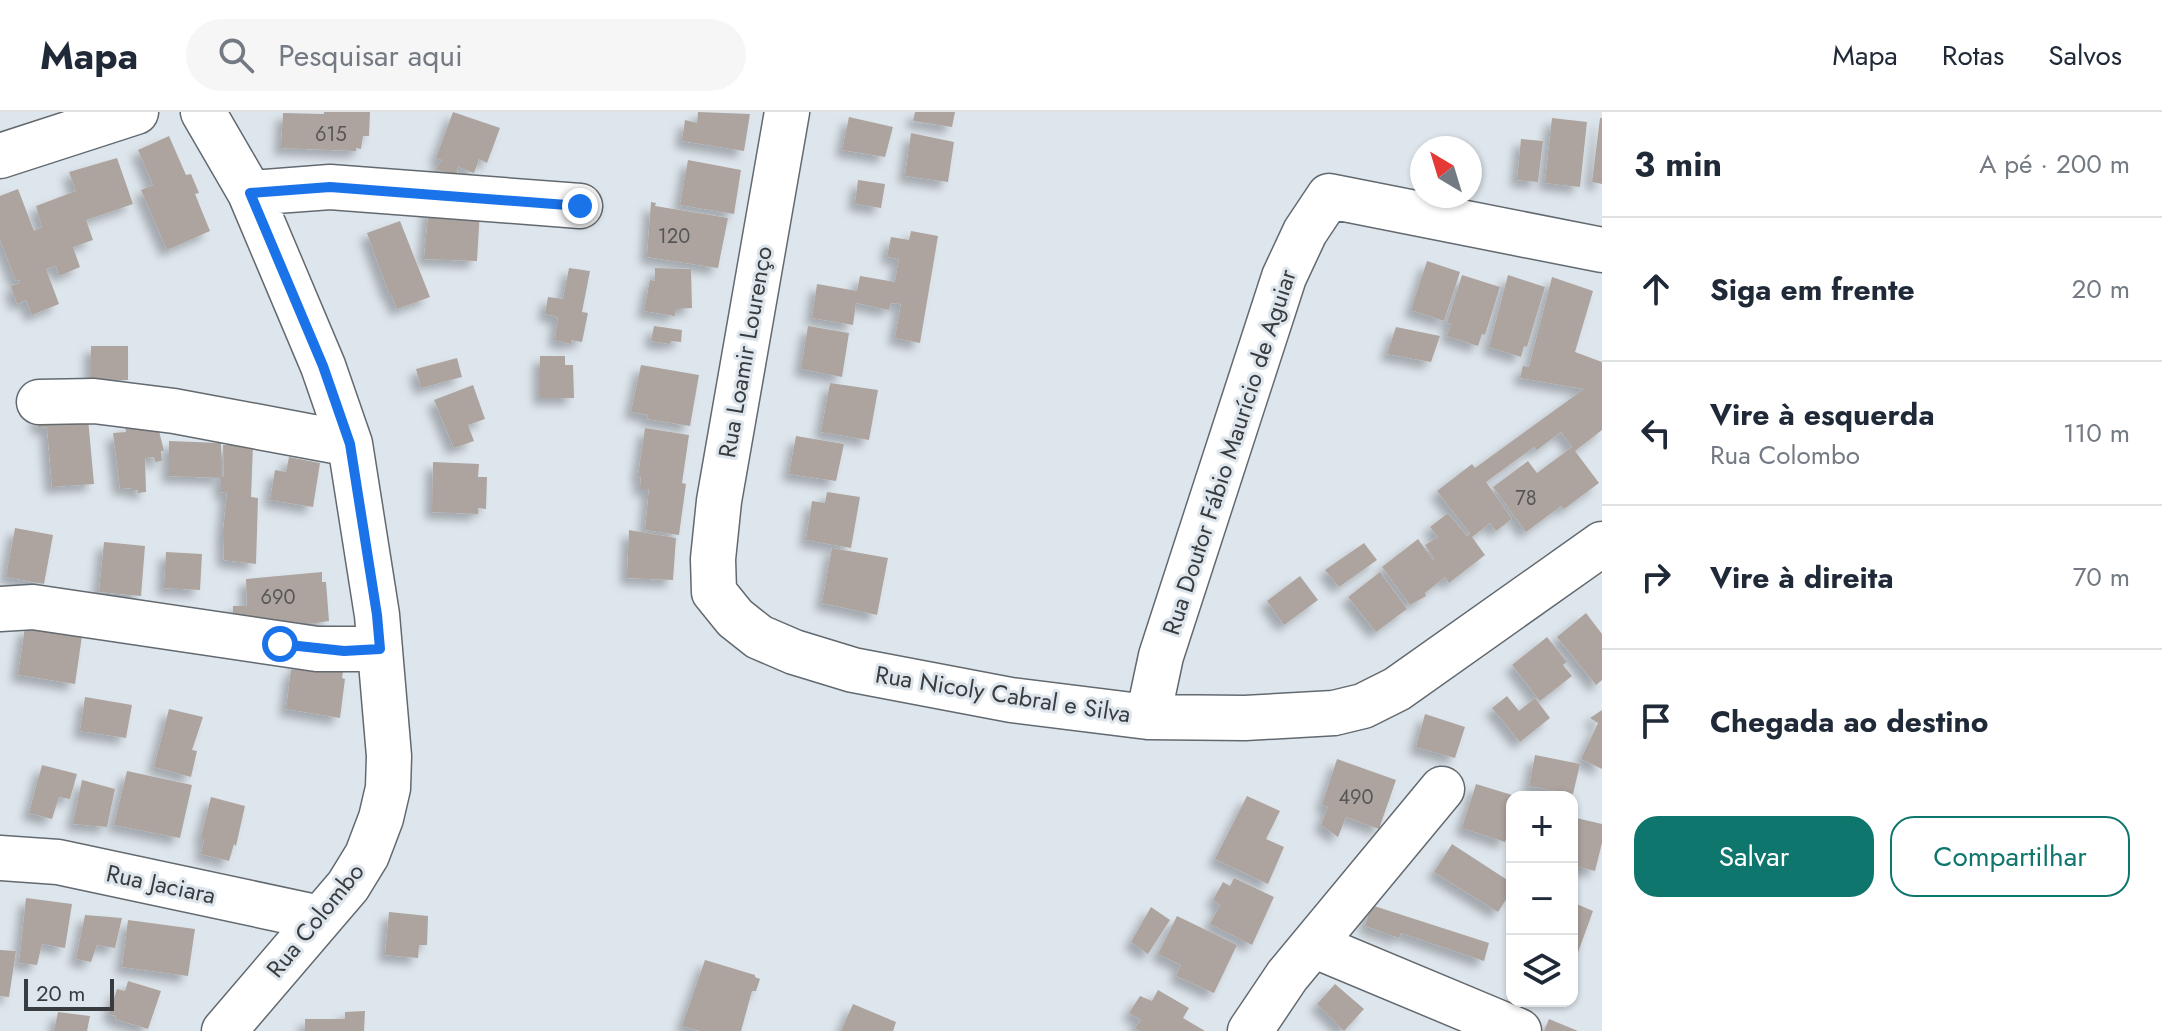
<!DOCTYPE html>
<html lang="pt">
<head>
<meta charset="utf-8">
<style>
  :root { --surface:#fff; --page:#f6f6f7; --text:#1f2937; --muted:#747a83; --line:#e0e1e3; --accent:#0f766e }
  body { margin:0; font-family:Jost,sans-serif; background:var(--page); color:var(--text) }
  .controls { position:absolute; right:24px; bottom:24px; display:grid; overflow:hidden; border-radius:16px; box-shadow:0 2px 6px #0004 }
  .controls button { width:72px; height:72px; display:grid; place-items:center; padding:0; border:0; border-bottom:2px solid var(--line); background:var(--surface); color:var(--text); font:40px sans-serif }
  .compass { position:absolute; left:1410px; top:24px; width:72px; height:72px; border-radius:50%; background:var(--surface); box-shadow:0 2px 6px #0004; rotate:322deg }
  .scale { position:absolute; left:24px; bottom:20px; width:90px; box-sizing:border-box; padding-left:8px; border:4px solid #393c3f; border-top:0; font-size:22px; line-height:28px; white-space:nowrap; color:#393c3f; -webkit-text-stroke:6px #dee6ed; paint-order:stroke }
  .stop { position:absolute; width:24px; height:24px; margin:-18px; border:6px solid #1a73e8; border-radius:50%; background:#fff }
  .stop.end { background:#1a73e8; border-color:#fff; box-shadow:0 2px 8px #0008 }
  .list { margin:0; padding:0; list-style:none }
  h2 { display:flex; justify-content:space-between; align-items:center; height:104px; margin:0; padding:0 32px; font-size:34px }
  h2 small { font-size:26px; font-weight:400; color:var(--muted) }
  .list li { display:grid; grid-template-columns:52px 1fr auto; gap:24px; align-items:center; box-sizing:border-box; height:144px; padding:0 32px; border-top:2px solid var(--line) }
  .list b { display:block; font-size:30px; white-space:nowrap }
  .list p { margin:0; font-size:26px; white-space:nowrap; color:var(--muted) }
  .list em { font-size:26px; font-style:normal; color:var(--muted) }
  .actions { display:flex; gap:16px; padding:24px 32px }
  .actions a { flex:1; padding:18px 0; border:2px solid var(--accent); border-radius:24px; text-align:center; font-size:28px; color:var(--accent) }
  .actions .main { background:var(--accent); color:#fff }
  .icon { flex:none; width:44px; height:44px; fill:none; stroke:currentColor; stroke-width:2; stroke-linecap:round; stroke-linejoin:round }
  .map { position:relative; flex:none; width:1602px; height:919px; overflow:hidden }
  header { display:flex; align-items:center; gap:48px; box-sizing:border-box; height:112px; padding:0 40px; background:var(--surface); border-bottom:2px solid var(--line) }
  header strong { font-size:38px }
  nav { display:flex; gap:44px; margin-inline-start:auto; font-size:28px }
  .search { width:560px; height:72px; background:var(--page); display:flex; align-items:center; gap:20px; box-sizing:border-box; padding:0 28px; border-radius:44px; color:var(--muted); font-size:30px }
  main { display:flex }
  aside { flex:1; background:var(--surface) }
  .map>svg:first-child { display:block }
  .building { fill:#ada49f; filter:url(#shadow) }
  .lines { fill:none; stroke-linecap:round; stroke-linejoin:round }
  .minor-casing { stroke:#62696f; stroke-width:47 }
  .minor { stroke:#fff; stroke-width:44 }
  .route { stroke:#1a73e8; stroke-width:10 }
  .labels { text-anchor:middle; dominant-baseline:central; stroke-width:6; stroke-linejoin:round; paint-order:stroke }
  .number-label { font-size:20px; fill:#565657 }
  .street-label { font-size:24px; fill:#393c3f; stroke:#dee6ed }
</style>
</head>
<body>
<header>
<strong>Mapa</strong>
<div class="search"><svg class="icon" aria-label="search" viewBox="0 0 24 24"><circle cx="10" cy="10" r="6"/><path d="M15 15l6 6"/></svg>Pesquisar aqui</div>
<nav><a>Mapa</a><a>Rotas</a><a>Salvos</a></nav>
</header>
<main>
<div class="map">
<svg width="1602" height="919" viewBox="0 0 1602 919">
  <defs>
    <filter id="shadow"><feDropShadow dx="-7" dy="7" stdDeviation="4" flood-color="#0004"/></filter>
  </defs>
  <rect width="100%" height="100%" fill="#dee6ed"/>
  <!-- building -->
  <path class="building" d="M324,0H370L369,24H363L361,37L356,36V39L281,36L283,1L324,2Z
    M453,0L500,16L487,51L479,47L474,61L458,55L456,64L436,57L442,48L436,46Z
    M698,0L750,2L744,39L682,29L685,8L697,11Z
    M915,0H955L952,15L913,9Z
    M849,5L893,15L885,45L842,38Z
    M1552,6L1587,10L1580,75L1545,71Z
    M1600,6H1602V72L1592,70Z
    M911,21L954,30L948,70L905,64Z
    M169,24L186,63L191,62L199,81L195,82L210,119L167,138L141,78L153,73L138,38Z
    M1521,27L1543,29L1538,70L1517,68Z
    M117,46L133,92L86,108L93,128L73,135L80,155L59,164L56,154L46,157L59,192L32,203L26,188L17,192L11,174L20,171V168L16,169L0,128V84L18,77L34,119L42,115L36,94L76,79L69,60Z
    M688,48L741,58L734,102L680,93Z
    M858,68L885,72L881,96L855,92Z
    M651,90L656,91L655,94L728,106L718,156L647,145Z
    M429,94L480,98L477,149L424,147Z
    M400,109L430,185L397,197L391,182H389L367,121Z
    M911,119L938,124L920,231L895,226L901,192L891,191L889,198L856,191L853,213L812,206L817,172L857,179L860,164L895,170L899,147L887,145L891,125L909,128Z
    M1427,149L1460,160L1444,209L1411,198Z
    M569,156L590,159L582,200L588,201L582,230L571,228V232L555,228L558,205L545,202L548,185L563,187Z
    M655,156L691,157L692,196L676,197L675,204L644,199L650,168L655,169Z
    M1462,163L1500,175L1485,223L1482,222L1478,234L1447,224L1451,212L1447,211Z
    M1508,163L1545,175L1527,235L1524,234L1521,245L1489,235Z
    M1552,165L1593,179L1575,240L1602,250V318L1575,339L1599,371L1564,397L1561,394L1526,420L1493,375L1528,349L1537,361L1572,335L1561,320L1537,338L1534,335L1486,370L1512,407L1496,419L1490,411L1472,425L1485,443L1449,471L1445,465L1425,481L1426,484L1410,493L1382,455L1418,427L1433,448L1434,446L1425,433L1438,425L1430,415L1448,401L1467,424L1470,422L1437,379L1472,352L1475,356L1584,277L1520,266L1523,254L1529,255Z
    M654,214L682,218L681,230L671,229L670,232L651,229Z
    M808,214L849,221L842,265L801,257Z
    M1396,215L1440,224L1431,250L1387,242Z
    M91,234H128V268H91Z
    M540,244H565V253H573L574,286H540Z
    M457,246L462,265L421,276L416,257Z
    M641,253L699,263L690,314L647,307L648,303L631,300Z
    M830,271L878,278L869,328L821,320Z
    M473,273L485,307L468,313L474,329L454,336L434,288Z
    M87,296L94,372L52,375L47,315L38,316L37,302Z
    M125,314L159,319L164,339H161L162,349L155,350L154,345L145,346L146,380L138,381V378H131V376L120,377L113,321L126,320Z
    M645,316L689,323L682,371L686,372L679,423L645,418L649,377H640L641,365L638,364Z
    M796,324L844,332L836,369L789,362Z
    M169,329L221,331V365H224L223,333H253L251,385L258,386L256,452L224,448L223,420L227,381L221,380V366L169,364Z
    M289,345L320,351L313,395L270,388L275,358L286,360Z
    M433,350L479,352L478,365H487L486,397L478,396V402L432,400Z
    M827,380L860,385L851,436L806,428L812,389L825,391Z
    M15,416L53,423L44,472L6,465Z
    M629,418L676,426L673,468L627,466Z
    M104,430L145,434L141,484L99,480Z
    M1364,431L1377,448L1339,475L1325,458Z
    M832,436L888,446L877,503L822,491Z
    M166,440L202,442L200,478L164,476Z
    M322,460V470H326L329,509L289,515L233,512V494H247L246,467Z
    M1380,460L1407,497L1376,520L1348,485Z
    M1300,464L1318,488L1284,513L1267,489Z
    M1586,501L1602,522V568L1596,573L1557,525Z
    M25,515L82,524L75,572L18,563Z
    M1547,525L1567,550L1563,553L1572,564L1540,589L1512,553Z
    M298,545L344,553L342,566L345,567L340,606L286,597L291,558H296Z
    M1507,584L1519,599L1535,586L1550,606L1520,630L1492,596Z
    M85,585L132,593L126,626L80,619Z
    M169,597L203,605L192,638L197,639L191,665L154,655Z
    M1602,598V657L1581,647L1598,611L1590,606Z
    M1425,602L1465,615L1455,646L1416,635Z
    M1535,643L1580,652L1573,682L1529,674Z
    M1337,647L1396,668L1379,717L1346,705L1338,725L1321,713L1328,695L1322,693Z
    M42,653L77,662L70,687L59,685L52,707L29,701Z
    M127,659L192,673L180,726L114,713Z
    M82,668L115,677L107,715L73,712Z
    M1476,672L1512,683V707L1505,730L1462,716Z
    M1247,684L1280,699L1266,727L1284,735L1268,772L1215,747Z
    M211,685L245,694L236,734L234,732L229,749L201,742L204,728L201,725Z
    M1572,705L1602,712V731L1595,759L1572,753Z
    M1452,732L1512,771V778L1498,800L1434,760Z
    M1234,766L1274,785L1252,833L1210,812L1220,793L1213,788L1223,770L1230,774Z
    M26,786L72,792L65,836L42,832L37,853L19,851Z
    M1572,790L1593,799L1572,857Z
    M1371,793L1489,831L1484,849L1401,821L1399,826L1365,814Z
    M1151,795L1170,808L1148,842L1131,830Z
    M389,800L428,804L427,833H419L418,846L385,843Z
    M85,803L122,806L115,836L97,833L91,850L76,847Z
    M1177,804L1237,833L1214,881L1176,864L1181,853L1158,842Z
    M128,808L195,817L188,864L122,855Z
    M0,838L16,839L9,885L0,884Z
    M705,848L755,863V865L760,867L756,879H752L741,919H700L682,914Z
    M128,869L161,879L148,917L115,907L116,904L109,902L117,877L125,879Z
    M1335,872L1364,897L1344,919L1317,892Z
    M1158,878L1189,896L1183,906L1205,919H1140L1135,916L1141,908L1129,901L1140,884L1152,889Z
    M853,892L896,910L893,919H841Z
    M365,899L364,919H305V907H345V900Z
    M58,900L90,904L87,919H54Z
    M1549,907L1578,919H1544Z"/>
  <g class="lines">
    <!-- minor casing -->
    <g class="minor-casing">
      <path id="minor" d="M203,0L250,81L323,254L350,332L377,503L389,644L388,676L381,706L367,743L348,774L224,919
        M787,0L719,389L713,447L714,480L735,506L759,525L794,540L853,558L1011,588L1148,605L1245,606L1334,601L1363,594L1397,577L1602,432
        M0,44L136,0
        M250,81L330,75L580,94
        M39,290L94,289L174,299L350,332
        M0,497L33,495L317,537H380
        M1148,605L1161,544L1284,165L1305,120L1329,84L1602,138
        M0,746L58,750L320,806
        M1313,833L1519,919
        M1250,919L1287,864L1442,677"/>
    </g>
    <!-- minor -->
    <use href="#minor" class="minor"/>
  </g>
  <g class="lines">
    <!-- route -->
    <path class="route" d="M280,532L344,539L380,537L377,503L350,332L323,254L250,81L330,75L580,94"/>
  </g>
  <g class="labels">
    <!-- number labels -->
    <g class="number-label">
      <text x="331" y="22">615</text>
      <text x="674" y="124">120</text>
      <text x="1526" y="386">78</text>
      <text x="278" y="485">690</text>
      <text x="1356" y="685">490</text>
    </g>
    <!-- street labels -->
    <g class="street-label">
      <text transform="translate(745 240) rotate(-80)">Rua Loamir Lourenço</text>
      <text transform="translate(1229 340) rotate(-72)">Rua Doutor Fábio Maurício de Aguiar</text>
      <text transform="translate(1003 582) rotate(9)">Rua Nicoly Cabral e Silva</text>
      <text transform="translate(161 772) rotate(12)">Rua Jaciara</text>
      <text transform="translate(315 808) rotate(-51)">Rua Colombo</text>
    </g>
  </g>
</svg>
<div class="controls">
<button>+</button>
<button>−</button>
<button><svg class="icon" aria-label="layers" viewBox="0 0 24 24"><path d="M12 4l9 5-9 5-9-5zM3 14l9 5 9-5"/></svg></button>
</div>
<svg class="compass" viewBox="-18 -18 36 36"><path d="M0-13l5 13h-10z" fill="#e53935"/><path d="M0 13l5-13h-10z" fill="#747a83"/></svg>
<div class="scale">20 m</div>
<div class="stop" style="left:280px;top:532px"></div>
<div class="stop end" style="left:580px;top:94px"></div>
</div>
<aside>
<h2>3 min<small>A pé · 200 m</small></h2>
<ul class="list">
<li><svg class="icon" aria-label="ahead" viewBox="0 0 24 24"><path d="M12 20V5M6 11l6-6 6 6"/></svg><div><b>Siga em frente</b></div><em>20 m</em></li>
<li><svg class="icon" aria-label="left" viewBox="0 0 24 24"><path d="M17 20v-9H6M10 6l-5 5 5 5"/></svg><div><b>Vire à esquerda</b><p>Rua Colombo</p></div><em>110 m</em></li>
<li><svg class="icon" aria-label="right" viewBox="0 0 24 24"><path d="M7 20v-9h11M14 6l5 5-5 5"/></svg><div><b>Vire à direita</b></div><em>70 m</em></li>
<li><svg class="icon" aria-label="arrive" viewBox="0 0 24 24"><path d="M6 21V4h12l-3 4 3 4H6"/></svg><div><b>Chegada ao destino</b></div></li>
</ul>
<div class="actions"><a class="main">Salvar</a><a>Compartilhar</a></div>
</aside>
</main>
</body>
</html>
